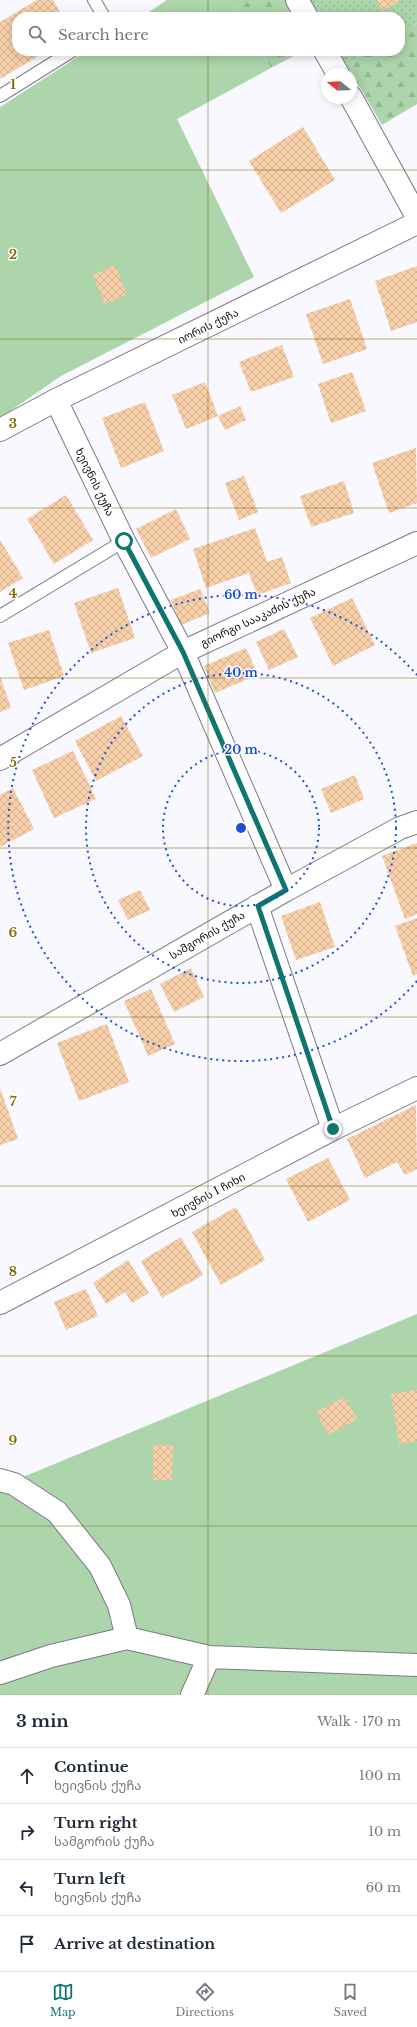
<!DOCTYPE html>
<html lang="en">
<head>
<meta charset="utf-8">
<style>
  :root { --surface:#fff; --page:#f2f2f3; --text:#1f2937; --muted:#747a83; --line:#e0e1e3; --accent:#0f766e }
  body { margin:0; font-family:"Libre Baskerville","Noto Sans Georgian",serif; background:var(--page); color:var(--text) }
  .compass { position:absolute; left:321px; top:68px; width:36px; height:36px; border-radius:50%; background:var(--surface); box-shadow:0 2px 10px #0003; rotate:288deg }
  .stop { position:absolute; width:12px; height:12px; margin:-9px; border:3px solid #0f766e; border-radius:50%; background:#fff }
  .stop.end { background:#0f766e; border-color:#fff; box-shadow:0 1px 4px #0008 }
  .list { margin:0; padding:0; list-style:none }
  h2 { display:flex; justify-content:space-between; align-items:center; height:52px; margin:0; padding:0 16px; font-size:17px }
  h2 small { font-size:13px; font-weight:400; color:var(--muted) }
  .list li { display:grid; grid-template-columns:26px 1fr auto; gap:12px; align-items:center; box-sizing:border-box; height:56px; padding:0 16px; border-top:1px solid var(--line) }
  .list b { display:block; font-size:15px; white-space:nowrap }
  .list p { margin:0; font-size:13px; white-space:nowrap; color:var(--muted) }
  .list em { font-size:13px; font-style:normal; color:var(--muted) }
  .icon { flex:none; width:22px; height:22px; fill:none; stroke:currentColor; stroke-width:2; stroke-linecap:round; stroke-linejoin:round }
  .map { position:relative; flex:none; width:417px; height:1695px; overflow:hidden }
  .search { position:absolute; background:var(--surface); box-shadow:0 2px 10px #0003; left:12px; right:12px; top:12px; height:44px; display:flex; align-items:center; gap:10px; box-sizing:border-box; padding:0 14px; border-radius:16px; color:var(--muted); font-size:15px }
  .sheet { height:276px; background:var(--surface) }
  nav { display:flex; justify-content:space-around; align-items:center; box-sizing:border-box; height:56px; border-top:1px solid var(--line); background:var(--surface); font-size:11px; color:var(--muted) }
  nav a { display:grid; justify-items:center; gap:2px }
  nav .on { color:var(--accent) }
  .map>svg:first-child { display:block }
  .grass { fill:#acd5ab }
  .forest { fill:url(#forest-firs) }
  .park { fill:url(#park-dots) }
  .building { fill:url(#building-cross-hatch) }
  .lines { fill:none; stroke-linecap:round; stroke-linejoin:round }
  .service-casing { stroke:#7d7988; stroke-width:14 }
  .minor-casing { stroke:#7d7988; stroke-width:24 }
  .tertiary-casing { stroke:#7d7988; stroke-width:24 }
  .service { stroke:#fff; stroke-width:12 }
  .minor { stroke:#fff; stroke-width:22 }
  .tertiary { stroke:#fff; stroke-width:22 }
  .route { stroke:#0f766e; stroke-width:5 }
  .grid { fill:none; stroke:#826d0a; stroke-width:1; stroke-opacity:0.55 }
  .ring { fill:none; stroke:#1d4ed8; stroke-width:2; stroke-dasharray:2 4 }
  .labels { text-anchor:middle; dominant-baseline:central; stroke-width:3; stroke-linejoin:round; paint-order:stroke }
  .street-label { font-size:11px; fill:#0f0d13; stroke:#fff }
  .grid-label { font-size:13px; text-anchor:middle; font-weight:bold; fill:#826d0a; stroke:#fff; stroke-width:3; stroke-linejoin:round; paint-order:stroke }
  .centre { fill:#1d4ed8; stroke:#fff; stroke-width:2 }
  .ring-label { font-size:12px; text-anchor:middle; font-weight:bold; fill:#1d4ed8; stroke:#fff; stroke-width:3; stroke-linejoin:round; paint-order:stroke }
</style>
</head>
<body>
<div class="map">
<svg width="417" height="1695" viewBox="0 0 417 1695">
  <defs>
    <pattern id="forest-firs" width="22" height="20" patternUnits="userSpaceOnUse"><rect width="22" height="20" fill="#acd5ab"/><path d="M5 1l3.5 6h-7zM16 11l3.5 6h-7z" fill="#93b692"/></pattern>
    <pattern id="park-dots" width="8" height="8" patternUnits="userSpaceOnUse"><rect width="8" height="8" fill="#acd5ab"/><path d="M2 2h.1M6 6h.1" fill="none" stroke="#93b692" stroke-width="1.8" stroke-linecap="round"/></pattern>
    <pattern id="building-cross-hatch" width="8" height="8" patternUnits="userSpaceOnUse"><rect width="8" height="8" fill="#f7d0aa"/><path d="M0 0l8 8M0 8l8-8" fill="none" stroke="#d3b191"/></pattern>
  </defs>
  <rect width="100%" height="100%" fill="#f9f8fe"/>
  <!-- grass -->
  <path class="grass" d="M167,0H230L241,17H141Z
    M87,51H261L271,68L177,119L254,277L61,376L0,418V107Z
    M417,1314V1695H0V1491L23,1477Z"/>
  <!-- forest -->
  <path class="forest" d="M230,0H286L295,17H241Z
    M417,23V104L382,125L346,64L369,51H400V33Z
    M261,51H303L271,68Z"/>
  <!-- park -->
  <path class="park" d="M308,0H417V23L400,33V17H318Z
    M338,51H369L346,64Z"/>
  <!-- building -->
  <path class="building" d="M37,0H53L63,17H17V51H47L0,79V22Z
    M376,0H401L383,11Z
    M303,127L335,180L281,213L249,161Z
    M115,265L127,295L105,304L93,275Z
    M417,266V322L391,331L375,281Z
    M350,299L367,349L323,364L306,314Z
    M282,345L294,377L251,392L239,362Z
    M352,372L366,411L331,423L318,384Z
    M205,382L218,416L186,429L172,395Z
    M145,402L164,451L121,468L102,418Z
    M240,406L246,420L225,430L218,416Z
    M416,448L417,503L389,513L372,463Z
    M244,476L258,512L239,520L225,483Z
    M344,481L354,513L311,527L300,496Z
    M66,495L93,540L54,564L27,519Z
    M176,509L190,539L151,558L136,529Z
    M255,528L267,562L282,557L291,583L257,595L249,573L206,588L193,549Z
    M0,540L23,578L0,592Z
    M118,588L135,638L91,653L74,603Z
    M200,589L210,613L181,625L171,600Z
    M352,598L375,645L333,666L310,618Z
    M284,629L298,657L269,670L256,642Z
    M49,630L64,676L24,690L8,643Z
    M246,648L258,675L215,693L204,666Z
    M0,676L11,708L0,712Z
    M121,716L143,756L96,781L75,741Z
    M73,751L96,799L54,818L32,770Z
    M355,775L364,799L331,813L321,789Z
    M13,788L34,829L0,847V795Z
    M417,843V914L405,919L382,856Z
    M140,890L150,910L128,920L118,900Z
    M320,902L335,947L296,960L281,916Z
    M417,918V974L413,976L395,926Z
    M191,968L204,997L174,1012L160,984Z
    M151,989L175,1044L148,1056L124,1001Z
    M107,1024L129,1082L79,1101L57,1043Z
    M0,1088L18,1139L0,1145Z
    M416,1105L417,1169L405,1175L397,1162L365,1178L347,1139Z
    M328,1158L350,1200L308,1222L286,1179Z
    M236,1207L265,1260L221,1285L192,1232Z
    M181,1237L203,1275L162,1298L141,1261Z
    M128,1260L149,1293L132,1303L125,1292L106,1304L93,1283Z
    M86,1289L98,1316L66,1330L54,1302Z
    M417,1390V1441L399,1444L391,1394Z
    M345,1397L357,1419L328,1435L316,1412Z
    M153,1445H173L172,1480H153Z"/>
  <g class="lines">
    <!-- service casing -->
    <g class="service-casing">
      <path id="service" d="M94,0L103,15V17
        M0,96L72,51
        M0,616L124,541"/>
    </g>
    <!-- minor casing -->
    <g class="minor-casing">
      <path id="minor" d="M297,0L307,17
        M325,51L338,74
        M351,97L417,217
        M56,400L124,541L183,652L286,890
        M0,759L183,652L417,543
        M257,906L333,1129
        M0,1054L286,890L400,828L417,822
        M0,1303L333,1129L417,1088
        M0,1480L14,1484L57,1512L100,1566L119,1605L127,1638
        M0,1673L51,1656L127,1638L209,1657L417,1665
        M192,1695L209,1657"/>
    </g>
    <!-- tertiary casing -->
    <g class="tertiary-casing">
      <path id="tertiary" d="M0,430L56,400L417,223"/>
    </g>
    <!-- service -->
    <use href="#service" class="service"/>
    <!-- minor -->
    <use href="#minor" class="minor"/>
    <!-- tertiary -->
    <use href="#tertiary" class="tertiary"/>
  </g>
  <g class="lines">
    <!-- route -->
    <path class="route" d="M124,541L183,652L286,890L258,906L333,1129"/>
  </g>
  <!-- grid -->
  <path class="grid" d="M208,0V17M208,51V1695M0,170H417M0,339H417M0,508H417M0,678H417M0,848H417M0,1017H417M0,1186H417M0,1356H417M0,1526H417"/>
  <!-- distance rings -->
  <g class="ring">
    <circle cx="241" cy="828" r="78"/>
    <circle cx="241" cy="828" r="155"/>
    <path d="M417 981A233 233 0 1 1 417 675"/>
  </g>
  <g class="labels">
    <!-- street labels -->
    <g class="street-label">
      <text transform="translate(208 326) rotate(-26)">იორის ქუჩა</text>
      <text transform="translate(95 482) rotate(64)">ხეივნის ქუჩა</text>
      <text transform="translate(258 617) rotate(-25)">გიორგი სააკაძის ქუჩა</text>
      <text transform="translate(207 935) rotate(-30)">სამგორის ქუჩა</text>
      <text transform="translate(208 1195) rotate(-28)">ხეივნის I ჩიხი</text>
    </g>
  </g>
  <g class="grid-label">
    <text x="13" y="89">1</text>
    <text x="13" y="259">2</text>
    <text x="13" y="428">3</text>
    <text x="13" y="598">4</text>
    <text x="13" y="767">5</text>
    <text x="13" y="937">6</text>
    <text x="13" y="1106">7</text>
    <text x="13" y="1276">8</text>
    <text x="13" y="1445">9</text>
  </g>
  <circle cx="241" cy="828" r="6" class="centre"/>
  <g class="ring-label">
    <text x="241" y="599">60 m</text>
    <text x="241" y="677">40 m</text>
    <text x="241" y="754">20 m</text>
  </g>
</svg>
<svg class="compass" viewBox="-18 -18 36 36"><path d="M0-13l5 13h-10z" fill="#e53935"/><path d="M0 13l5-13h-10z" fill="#747a83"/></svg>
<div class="stop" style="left:124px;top:541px"></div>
<div class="stop end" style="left:333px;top:1129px"></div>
<div class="search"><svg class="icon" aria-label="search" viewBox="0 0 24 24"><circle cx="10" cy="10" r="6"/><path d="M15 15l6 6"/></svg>Search here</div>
</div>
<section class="sheet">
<h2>3 min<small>Walk · 170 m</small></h2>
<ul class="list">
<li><svg class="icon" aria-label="ahead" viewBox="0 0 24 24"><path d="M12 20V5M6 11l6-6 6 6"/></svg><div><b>Continue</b><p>ხეივნის ქუჩა</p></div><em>100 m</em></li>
<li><svg class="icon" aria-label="right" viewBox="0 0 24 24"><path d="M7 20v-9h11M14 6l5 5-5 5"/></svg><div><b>Turn right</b><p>სამგორის ქუჩა</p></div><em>10 m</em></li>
<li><svg class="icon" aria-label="left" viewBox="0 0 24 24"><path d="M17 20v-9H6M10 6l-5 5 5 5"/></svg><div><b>Turn left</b><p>ხეივნის ქუჩა</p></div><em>60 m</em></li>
<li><svg class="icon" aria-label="arrive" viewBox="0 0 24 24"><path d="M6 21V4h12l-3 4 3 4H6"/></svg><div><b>Arrive at destination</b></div></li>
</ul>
</section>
<nav>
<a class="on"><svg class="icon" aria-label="map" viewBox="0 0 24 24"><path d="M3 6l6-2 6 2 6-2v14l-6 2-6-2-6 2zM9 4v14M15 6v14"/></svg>Map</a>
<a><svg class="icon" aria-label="directions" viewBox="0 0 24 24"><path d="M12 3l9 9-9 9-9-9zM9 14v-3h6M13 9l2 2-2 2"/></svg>Directions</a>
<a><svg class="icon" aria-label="saved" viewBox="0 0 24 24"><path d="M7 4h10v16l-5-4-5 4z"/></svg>Saved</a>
</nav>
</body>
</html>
